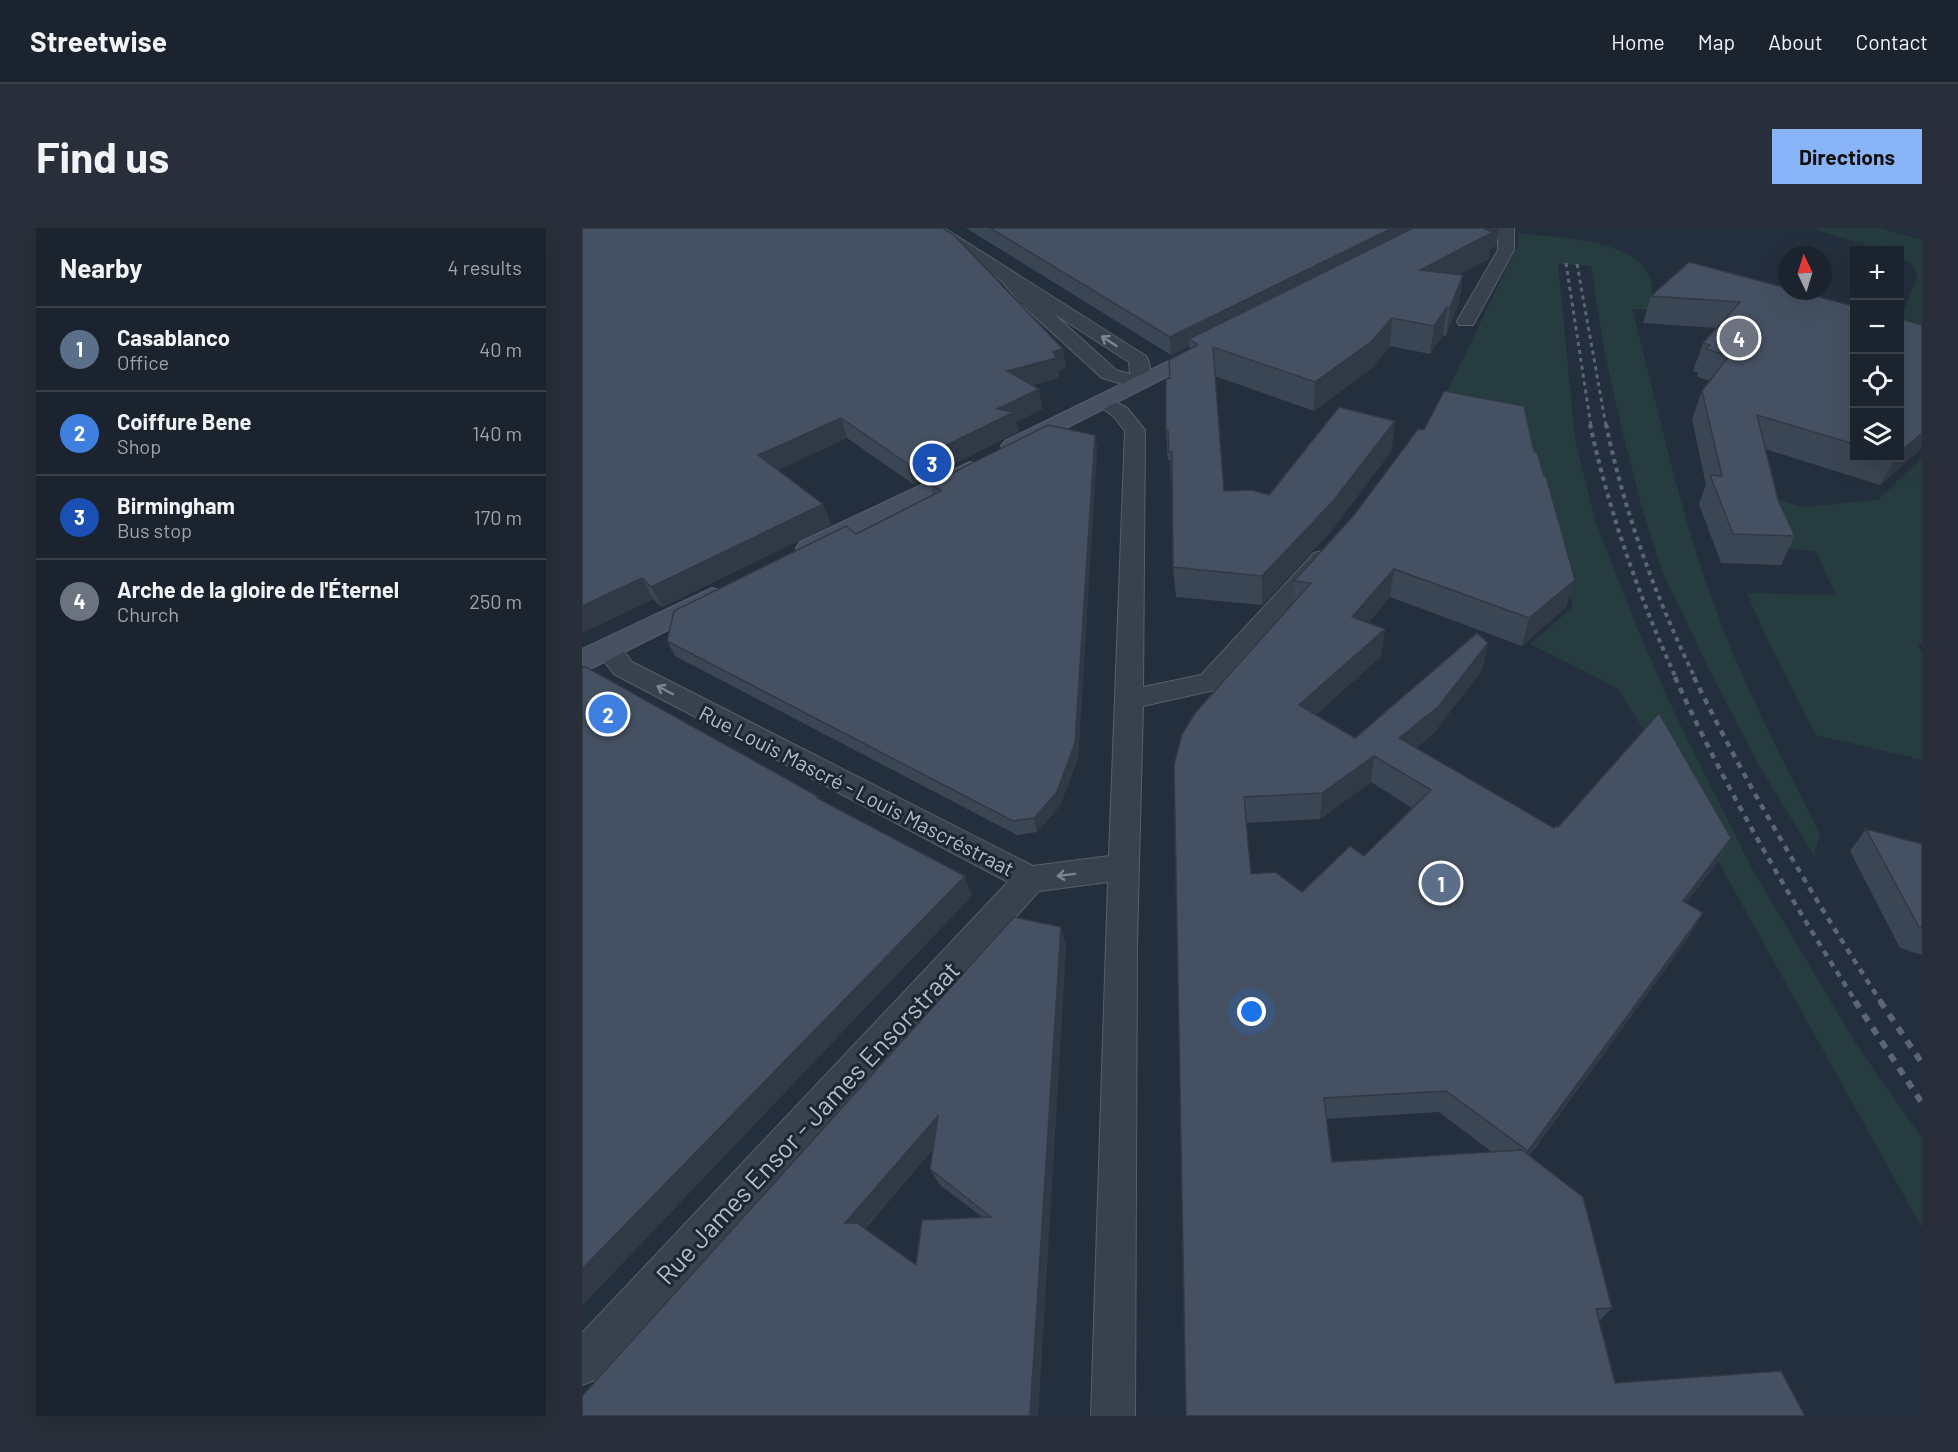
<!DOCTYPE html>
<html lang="en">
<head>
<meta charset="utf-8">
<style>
  :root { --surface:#1b232e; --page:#282f3a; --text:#f1f3f6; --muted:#a0a4aa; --line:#39404a; --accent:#8ab4f8 }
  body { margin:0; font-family:Barlow,sans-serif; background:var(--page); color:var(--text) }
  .controls { position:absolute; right:18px; top:18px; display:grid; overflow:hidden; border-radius:0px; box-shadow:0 6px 24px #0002 }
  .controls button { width:54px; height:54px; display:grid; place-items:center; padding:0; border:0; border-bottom:2px solid var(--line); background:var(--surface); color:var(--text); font:30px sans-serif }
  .compass { position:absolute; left:1196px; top:18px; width:54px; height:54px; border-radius:50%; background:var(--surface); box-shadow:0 6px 24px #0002; rotate:356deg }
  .you { position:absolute; left:670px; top:784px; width:21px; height:21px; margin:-15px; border:4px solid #fff; border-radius:50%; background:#1a73e8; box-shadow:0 0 0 9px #1a73e833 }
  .badge { display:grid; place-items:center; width:39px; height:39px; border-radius:50%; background:var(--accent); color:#fff; font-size:20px; font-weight:700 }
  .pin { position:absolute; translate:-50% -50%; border:3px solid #fff; box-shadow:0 2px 6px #0006 }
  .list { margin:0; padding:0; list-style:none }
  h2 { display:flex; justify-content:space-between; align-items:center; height:78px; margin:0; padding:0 24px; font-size:26px }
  h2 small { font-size:20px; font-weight:400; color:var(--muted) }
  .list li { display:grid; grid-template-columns:39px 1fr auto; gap:18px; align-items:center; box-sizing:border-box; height:84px; padding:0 24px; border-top:2px solid var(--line) }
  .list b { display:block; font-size:22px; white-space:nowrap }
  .list p { margin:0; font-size:20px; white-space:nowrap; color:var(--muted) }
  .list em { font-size:20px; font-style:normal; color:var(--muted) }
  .icon { flex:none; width:33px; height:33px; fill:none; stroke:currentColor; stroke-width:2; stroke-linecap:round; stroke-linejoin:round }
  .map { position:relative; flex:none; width:1340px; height:1188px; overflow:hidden; border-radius:0px }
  header { display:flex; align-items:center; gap:36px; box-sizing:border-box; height:84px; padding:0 30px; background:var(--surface); border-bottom:2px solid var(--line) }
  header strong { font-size:28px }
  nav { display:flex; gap:33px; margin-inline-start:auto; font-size:21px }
  .intro { display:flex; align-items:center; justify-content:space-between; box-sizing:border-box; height:144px; padding:0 36px }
  h1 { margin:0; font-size:42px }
  .button { padding:15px 27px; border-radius:0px; background:var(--accent); color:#111; font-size:21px; font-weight:700 }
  main { display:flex; gap:36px; padding:0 36px }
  aside { flex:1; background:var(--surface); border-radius:0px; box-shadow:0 6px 24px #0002 }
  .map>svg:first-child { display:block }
  .green { fill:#263c3f }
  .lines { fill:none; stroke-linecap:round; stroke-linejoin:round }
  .street-casing { stroke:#565f6c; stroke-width:2 }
  .secondary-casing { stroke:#565f6c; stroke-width:2 }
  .street { fill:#38414e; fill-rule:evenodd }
  .secondary { fill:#465061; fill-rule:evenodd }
  .rail-far3 { stroke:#5a6575; stroke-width:3; stroke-dasharray:4 4; stroke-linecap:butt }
  .rail-far2 { stroke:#5a6575; stroke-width:4; stroke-dasharray:4.5 4.5; stroke-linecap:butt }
  .rail-far1 { stroke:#5a6575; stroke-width:4.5; stroke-dasharray:6 6; stroke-linecap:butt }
  .rail { stroke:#5a6575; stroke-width:6; stroke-dasharray:8 8; stroke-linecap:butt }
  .wall { fill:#3b4654; fill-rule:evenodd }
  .shaded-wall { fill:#303945 }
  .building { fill:#455162; stroke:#303945; stroke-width:1.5; fill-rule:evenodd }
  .oneway { stroke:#7c8592 }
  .labels { text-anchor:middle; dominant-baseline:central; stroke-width:6; stroke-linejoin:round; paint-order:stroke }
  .street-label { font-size:21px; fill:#b4bcc9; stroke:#1d2633 }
  .near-street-label { font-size:26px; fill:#b4bcc9; stroke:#1d2633 }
</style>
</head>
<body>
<header>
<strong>Streetwise</strong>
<nav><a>Home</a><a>Map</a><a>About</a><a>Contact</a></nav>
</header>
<div class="intro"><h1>Find us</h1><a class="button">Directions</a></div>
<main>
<aside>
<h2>Nearby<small>4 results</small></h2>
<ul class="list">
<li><span class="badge" style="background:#5c6f8a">1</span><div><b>Casablanco</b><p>Office</p></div><em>40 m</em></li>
<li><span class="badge" style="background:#3f7fe0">2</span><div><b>Coiffure Bene</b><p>Shop</p></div><em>140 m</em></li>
<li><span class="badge" style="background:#1a4fb4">3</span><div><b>Birmingham</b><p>Bus stop</p></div><em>170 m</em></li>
<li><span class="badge" style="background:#6b7280">4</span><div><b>Arche de la gloire de l'Éternel</b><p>Church</p></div><em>250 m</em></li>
</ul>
</aside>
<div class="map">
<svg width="1340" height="1188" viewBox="0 0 1340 1188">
  <rect width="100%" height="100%" fill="#242f3e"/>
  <!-- green -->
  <path class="green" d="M1229,0H1298L1340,12V124L1318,91L1336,47L1328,35L1318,30V22H1301Z
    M936,5C972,10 1057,9 1069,53C1071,61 1069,72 1070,81H1050C1078,188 1101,302 1143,405C1170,474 1205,540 1238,606L1232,628L1175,534L1126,439L1080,343L1059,277L1042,210L1023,127L1009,38L976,36L993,211L1013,292L1055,400L1091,482L1168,637L1274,816L1340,910V1000L1068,511L1035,460L948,416L991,379L950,240L847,201L937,15Z
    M1340,229V414L1336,418L1340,424V532L1234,507L1184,409L1165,365L1254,367L1234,324L1198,319L1189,269L1220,279L1296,272Z"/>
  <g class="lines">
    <!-- street casing -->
    <g class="street-casing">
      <path id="street" d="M343,0H362L564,128C569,135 570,152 565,159L558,161L520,150L438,75L421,54ZM471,85L547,134L548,146L534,142Z
        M916,0H932V22L891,97H877L875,93L916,22Z
        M520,167L545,180L563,202L561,459L619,447L732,325L740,323L748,325L752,330L637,461L561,478L555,716L553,1188H509L526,654L457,663L15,1151L0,1157V1105L426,654L32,446L12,420L16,414C34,409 40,421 50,434L451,638L527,628L543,203L531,188L510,173L513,169Z"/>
    </g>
    <!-- secondary casing -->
    <g class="secondary-casing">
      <path id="secondary" d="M626,114L633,116L636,120L633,124L439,223L431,225L423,223L419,218L423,213Z
        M388,234L396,236L400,241L396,246L236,326L227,328L218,326L214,320L218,314Z
        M130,360L140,363L144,369L140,375L10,440L0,443V421Z"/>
    </g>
    <!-- street -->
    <use href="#street" class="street"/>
    <!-- secondary -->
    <use href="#secondary" class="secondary"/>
    <!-- rail-far3 -->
    <path class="rail-far3" d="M984,35L1009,198
      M995,36L1024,198"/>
    <!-- rail-far2 -->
    <path class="rail-far2" d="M1008,196C1027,284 1057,369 1094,450
      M1024,196C1042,284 1074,370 1113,450"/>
    <!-- rail-far1 -->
    <path class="rail-far1" d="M1093,449C1144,562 1207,669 1274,774
      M1112,449C1167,562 1231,669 1299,774"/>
    <!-- rail -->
    <path class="rail" d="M1273,773L1340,875
      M1298,773L1340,835"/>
  </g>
  <!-- wall -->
  <path class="wall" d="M0,0L484,140L476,143L477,150L450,157L460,181L434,194L436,204L331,256L265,210L195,242L241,276L249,297L80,379L71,371L0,405Z
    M384,0H917L914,18L908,21L907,31L878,46L881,47L877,74L864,108L861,107L848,126L808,118L788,142L732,183L633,148L642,263L687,267L810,222L750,302L680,377L594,369L591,339L590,253H589L588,232H586L584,203L588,150L608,121L607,118L589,127Z
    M1069,68L1272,78V230H1317L1340,97V220L1298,257L1183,221L1196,272L1213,308L1199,337L1139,335L1117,276L1124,257L1110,191L1120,163L1128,153L1115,149L1116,144L1111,143L1121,115L1135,100L1061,95Z
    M513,207L515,222L496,530L478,578L455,604L435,607L93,428L85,413L274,306L351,267L348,256Z
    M772,287L984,379L940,418L808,369L786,395L803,401L799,428L734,487L773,510L906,415L900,442L851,506L834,520L972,600L976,599L1149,610L1134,636L1104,675L1121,685L1106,710L947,928L1030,1080L1017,1093L604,1188L592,537L711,375L712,353ZM789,554L830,580L782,628L720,664L669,646L664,595L738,591ZM857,884L910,924L750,934L744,891Z
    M1284,601L1340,616V727L1318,720L1268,623Z
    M479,699L484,718L456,1188H0ZM351,921L348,941L357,956L400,989L334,1037L283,1001Z"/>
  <!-- shaded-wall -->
  <path class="shaded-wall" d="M810,0H842L607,111V118L589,127L588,109Z
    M905,0H917L914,18L908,21L907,31L835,69L838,42Z
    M881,47L877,74L864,108L868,80Z
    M865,79L861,107L848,126L852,98Z
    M810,90L808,118L788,142L732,183L733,154Z
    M481,121L484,140L476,143L477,150L429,163L425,143L471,124Z
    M457,161L460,181L434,194L436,204L331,256L326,236L415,181Z
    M259,190L265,210L184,248L176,227Z
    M813,193L810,222L750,302L680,377V348Z
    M1340,205V220L1298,257L1313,230H1317V225Z
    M513,207L515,222L496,530L478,578L455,604L452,590Z
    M241,276L249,297L80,379L69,359Z
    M812,341L808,369L767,416L770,389Z
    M60,350L71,371L0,405V378Z
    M993,352L984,379L940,418L947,390Z
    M803,401L799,428L715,504L717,477Z
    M906,415L900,442L851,506L813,537L817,510Z
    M792,528L789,554L738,591L740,565Z
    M1149,610L1134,636L1087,698L1101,673Z
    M383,648L390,668L0,1078V1041Z
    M1121,685L1106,710L935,943L946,923Z
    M479,699L484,718L456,1188H448Z
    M356,888L365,904L275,1009L263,995Z"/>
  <!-- building -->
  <path class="building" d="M0,0H361L372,7L481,121L471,124L474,130L425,143L457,161L415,181L432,184L326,236L259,190L176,227L241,276L69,359L60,350L0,378Z
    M408,0H810L588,109Z
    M831,0H905L903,1L911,4L838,42L881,47L868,80L865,79L852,98L810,90L790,113L733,154L631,119L642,263L670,262L687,267L757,179L813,193L752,272L680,348L591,339L590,224H587L586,203H584V151L588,150L587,132L616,117L607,111Z
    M1107,34L1205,60V63H1215L1272,78V216L1175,187L1196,272L1213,308L1151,306L1128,247L1140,248L1120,163L1147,128L1124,121L1128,117L1121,115L1158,74L1069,68Z
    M1317,90L1340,97V205L1317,225Z
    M862,163L942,178L952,224H955L962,248H964L993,352L947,390L812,341L770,389L803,401L717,477L773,510L895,405L906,415L856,479L817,510L972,600L974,598L976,599L1077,485L1149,610L1101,673L1121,685L946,923L864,863L742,870L750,934L940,922L1001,969L1030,1080L1014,1081L1033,1155L1199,1143L1223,1188H604L592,537L600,506L613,485L729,355L712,353L772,287L836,201L842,202ZM792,528L849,562L782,628L768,618L720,664L693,644L669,646L662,569L740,565Z
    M466,197L513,207L493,515L475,564L452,590L431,593L85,413L92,383L264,298L274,306L359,263L348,256Z
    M0,439H4L237,569L235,570L383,648L0,1041Z
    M1284,601L1340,616V700L1337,699Z
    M432,689L479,699L448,1188H0V1168ZM356,888L348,941L409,989L340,992L334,1037L275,995H263Z"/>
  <!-- one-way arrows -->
  <defs><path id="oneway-shaft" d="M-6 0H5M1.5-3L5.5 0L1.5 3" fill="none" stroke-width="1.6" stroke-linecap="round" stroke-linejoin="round" transform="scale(1.5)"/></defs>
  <g class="oneway">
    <use href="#oneway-shaft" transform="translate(527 113) rotate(-147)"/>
    <use href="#oneway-shaft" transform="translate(83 462) rotate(-152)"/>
    <use href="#oneway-shaft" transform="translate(484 647) rotate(173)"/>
  </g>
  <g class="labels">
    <!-- street labels -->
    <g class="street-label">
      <text transform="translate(275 562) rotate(27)">Rue Louis Mascré - Louis Mascréstraat</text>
    </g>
    <!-- near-street labels -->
    <g class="near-street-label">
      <text transform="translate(225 894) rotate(-47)">Rue James Ensor - James Ensorstraat</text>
    </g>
  </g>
</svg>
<div class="controls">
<button>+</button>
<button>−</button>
<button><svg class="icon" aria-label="locate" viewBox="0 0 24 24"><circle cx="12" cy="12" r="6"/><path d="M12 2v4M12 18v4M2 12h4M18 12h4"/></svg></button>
<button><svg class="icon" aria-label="layers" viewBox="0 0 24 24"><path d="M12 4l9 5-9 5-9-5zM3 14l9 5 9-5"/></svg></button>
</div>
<svg class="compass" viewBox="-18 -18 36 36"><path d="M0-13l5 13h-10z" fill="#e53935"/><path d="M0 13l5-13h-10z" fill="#a0a4aa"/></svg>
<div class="you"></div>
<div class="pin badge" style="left:859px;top:655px;background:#5c6f8a">1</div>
<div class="pin badge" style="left:26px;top:486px;background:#3f7fe0">2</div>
<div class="pin badge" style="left:350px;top:235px;background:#1a4fb4">3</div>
<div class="pin badge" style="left:1157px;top:110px;background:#6b7280">4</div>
</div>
</main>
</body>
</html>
